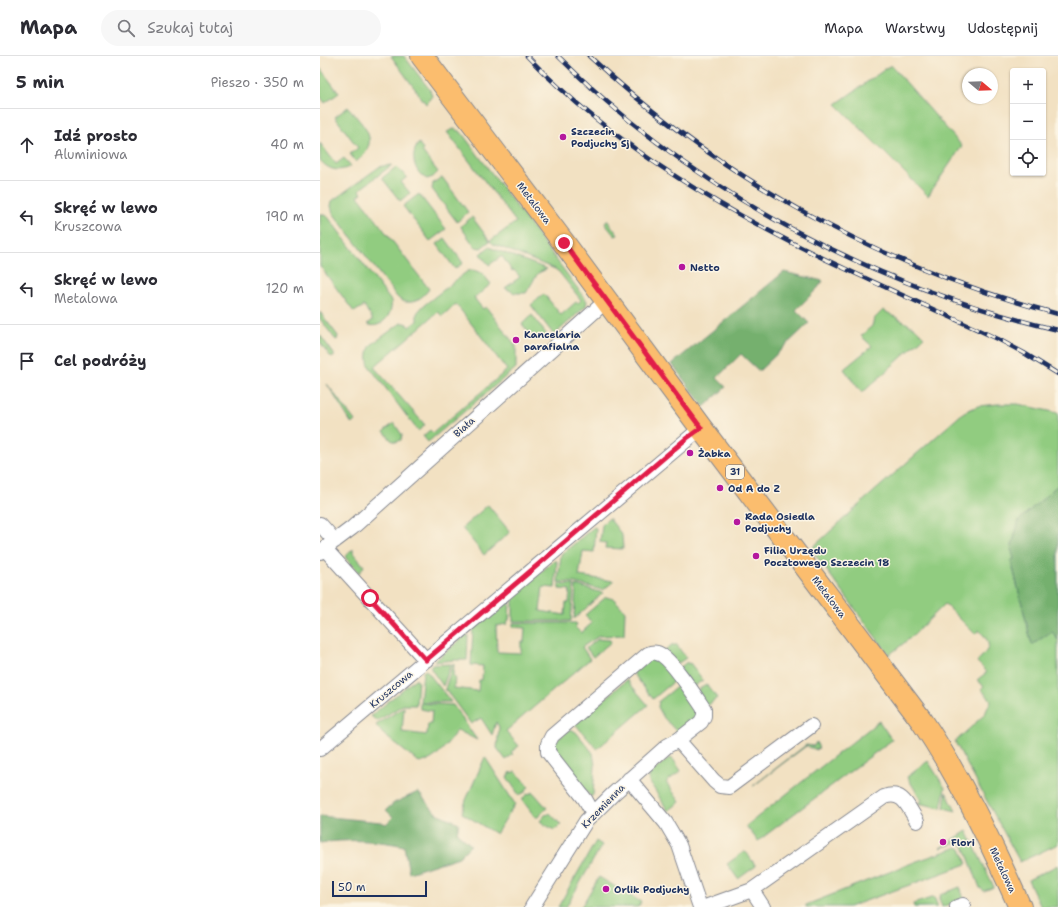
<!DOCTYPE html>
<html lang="pl">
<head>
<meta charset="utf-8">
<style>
  :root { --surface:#fff; --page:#f7f7f7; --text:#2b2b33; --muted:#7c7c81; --line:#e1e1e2 }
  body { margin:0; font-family:"Shantell Sans",sans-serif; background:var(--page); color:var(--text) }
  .controls { position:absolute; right:12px; top:12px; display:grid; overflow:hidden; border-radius:4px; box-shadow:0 1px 3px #0004 }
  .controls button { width:36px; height:36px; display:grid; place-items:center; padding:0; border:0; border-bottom:1px solid var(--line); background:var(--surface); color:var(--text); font:20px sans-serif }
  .compass { position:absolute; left:642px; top:12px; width:36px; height:36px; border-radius:50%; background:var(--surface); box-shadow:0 1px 3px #0004; rotate:109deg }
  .scale { position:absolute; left:12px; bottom:10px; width:95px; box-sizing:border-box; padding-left:4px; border:2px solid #1b2f5e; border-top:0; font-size:11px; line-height:14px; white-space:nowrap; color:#1b2f5e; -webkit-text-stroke:3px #fcf5e5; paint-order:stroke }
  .stop { position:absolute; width:12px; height:12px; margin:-9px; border:3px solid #e11d48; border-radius:50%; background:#fff }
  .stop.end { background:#e11d48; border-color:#fff; box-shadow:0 1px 4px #0008 }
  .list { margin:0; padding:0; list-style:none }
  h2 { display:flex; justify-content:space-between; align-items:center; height:52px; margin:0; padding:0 16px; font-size:17px }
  h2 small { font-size:13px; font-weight:400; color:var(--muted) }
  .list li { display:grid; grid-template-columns:26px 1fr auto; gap:12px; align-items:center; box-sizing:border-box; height:72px; padding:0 16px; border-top:1px solid var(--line) }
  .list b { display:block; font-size:15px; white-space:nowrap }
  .list p { margin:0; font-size:13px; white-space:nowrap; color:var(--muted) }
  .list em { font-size:13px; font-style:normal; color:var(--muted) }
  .icon { flex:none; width:22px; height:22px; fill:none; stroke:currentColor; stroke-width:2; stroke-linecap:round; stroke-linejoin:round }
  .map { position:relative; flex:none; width:738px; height:851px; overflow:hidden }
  header { display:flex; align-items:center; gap:24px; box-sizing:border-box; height:56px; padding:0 20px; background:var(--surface); border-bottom:1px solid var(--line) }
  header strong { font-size:19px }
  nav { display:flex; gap:22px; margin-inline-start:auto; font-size:14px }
  .search { width:280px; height:36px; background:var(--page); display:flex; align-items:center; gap:10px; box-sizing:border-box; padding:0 14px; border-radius:22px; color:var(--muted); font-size:15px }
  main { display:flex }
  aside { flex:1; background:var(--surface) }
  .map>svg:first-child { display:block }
  .green { fill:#91cc80; stroke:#567e6f }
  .forest { fill:#74b06e; stroke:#487066 }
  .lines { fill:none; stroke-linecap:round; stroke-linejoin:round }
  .street-casing { stroke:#868890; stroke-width:16 }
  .primary-casing { stroke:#868890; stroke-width:24 }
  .street { stroke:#fff; stroke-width:14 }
  .primary { stroke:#fbbd6e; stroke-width:22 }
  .rail-casing { stroke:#1b2f5e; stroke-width:4.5 }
  .rail { stroke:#fcf5e5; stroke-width:3; stroke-dasharray:9; stroke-linecap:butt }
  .route { stroke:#e11d48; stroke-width:5 }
  .poi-dot { fill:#b5179e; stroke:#fcf5e5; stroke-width:1.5 }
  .labels { text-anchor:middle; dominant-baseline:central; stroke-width:3; stroke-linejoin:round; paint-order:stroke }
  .shield { fill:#fcf5e5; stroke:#5e6a86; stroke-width:1 }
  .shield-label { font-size:9px; font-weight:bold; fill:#1b2f5e }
  .poi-label { font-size:10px; font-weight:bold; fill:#1b2f5e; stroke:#fcf5e5; text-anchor:start }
  .street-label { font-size:10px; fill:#1b2f5e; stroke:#fcf5e5 }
</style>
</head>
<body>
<header>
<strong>Mapa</strong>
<div class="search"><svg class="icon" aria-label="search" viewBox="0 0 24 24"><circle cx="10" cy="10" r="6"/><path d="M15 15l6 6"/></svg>Szukaj tutaj</div>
<nav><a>Mapa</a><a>Warstwy</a><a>Udostępnij</a></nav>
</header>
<main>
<aside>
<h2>5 min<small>Pieszo · 350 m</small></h2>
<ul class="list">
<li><svg class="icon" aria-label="ahead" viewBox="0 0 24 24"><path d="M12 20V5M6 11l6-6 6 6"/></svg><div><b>Idź prosto</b><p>Aluminiowa</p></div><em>40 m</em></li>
<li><svg class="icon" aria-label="left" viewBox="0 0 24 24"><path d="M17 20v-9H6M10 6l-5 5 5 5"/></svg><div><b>Skręć w lewo</b><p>Kruszcowa</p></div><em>190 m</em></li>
<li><svg class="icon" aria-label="left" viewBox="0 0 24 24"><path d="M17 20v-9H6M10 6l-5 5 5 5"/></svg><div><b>Skręć w lewo</b><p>Metalowa</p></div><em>120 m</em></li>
<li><svg class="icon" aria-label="arrive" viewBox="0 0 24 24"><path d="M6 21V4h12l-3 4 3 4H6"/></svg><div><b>Cel podróży</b></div></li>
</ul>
</aside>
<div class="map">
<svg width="738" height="851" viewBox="0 0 738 851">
  <rect width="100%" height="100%" fill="#fcf5e5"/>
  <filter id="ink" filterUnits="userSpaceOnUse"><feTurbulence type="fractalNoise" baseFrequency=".025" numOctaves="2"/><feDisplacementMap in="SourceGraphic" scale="8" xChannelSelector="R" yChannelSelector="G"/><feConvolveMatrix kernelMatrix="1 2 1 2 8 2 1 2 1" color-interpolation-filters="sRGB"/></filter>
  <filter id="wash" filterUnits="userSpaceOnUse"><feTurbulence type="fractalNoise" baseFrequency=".012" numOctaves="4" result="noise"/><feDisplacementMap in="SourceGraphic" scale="16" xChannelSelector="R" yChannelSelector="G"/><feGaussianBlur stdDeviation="0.9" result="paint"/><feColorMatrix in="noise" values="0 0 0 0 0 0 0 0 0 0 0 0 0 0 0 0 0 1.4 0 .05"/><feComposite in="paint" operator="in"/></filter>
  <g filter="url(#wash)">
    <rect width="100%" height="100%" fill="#f2e1c2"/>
    <!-- green -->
    <path class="green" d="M71,0H84L110,34L112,40L106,48Z
      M571,9L642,90L608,140L516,48Z
      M0,12L19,37L5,47L0,40Z
      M28,51C45,72 62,84 36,106L30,98L38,92L15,61Z
      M134,73L141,76L267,245L266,250L234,279L211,249L224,238L241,259L256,246L258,247L261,244L239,216L235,213L173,188L170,185L161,192L155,191L141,171L142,169L152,161L170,185L196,166L127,76Z
      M0,87L16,108L24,102L31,110C19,117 8,114 0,104Z
      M99,87L103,94L102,95L118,116L113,121L107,123C94,117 89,98 99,87Z
      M72,109L39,134L42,137L38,140L109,233C101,244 88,252 77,241L13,157L11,150L12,145L59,111L63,110Z
      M76,111L87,121L81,126L90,137L80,145L62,122Z
      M122,121L148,156L137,166L112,133L113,127Z
      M99,138L126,173L110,185L83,150Z
      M0,157L8,161L71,245C74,258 60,275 47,268L52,265V262L44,250L34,256L0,210Z
      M287,164L298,179L295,180L285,168Z
      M125,182L143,207L135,213L117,188Z
      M169,191L227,213L218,217L206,237H195L185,232L200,221L194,214L192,215L182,200L169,209L160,198Z
      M153,214L162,217L171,228L154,242L163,253L166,251L196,290V312L108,386L103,380L110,374L113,377L187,314L136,248L122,260L118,256L54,311L105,369L98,375L49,310C47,303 47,296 51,289L81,267H86L89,271L97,265V257L103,250L145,217L148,215Z
      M563,254L595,272L604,281L542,337L524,313L552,290L541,280L552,270L554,263Z
      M0,256L18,280L17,284L15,283L0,263Z
      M212,259L230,283L228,284L211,279L202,268Z
      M0,279L14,298V301L10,300L0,286Z
      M7,328L35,365L32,368Z
      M678,348H698L738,357V429L699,464L694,503L691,504L712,589L732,575L738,584V788L700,806L635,686L665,658L671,644L661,633L664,630L657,624L667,616L657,606C669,592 674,590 659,574L655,578L625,548L589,583L569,599L491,493L541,447L644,356L658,350Z
      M74,367L82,379L81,384L76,386L71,384L64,375Z
      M168,449L190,476L164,499L142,472Z
      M289,462L302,479L303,493L285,492L286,487L280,486L282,469Z
      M274,471L276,472L274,496L263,495L259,520L294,525L283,534L255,527L238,526L241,499Z
      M33,493V497L44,510L39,517L25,501Z
      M234,505H237L235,532L223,531L220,555L245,559L246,547H249L250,534L239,533V528L254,529L251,565H193V539Z
      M256,529L283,537L254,563Z
      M286,541L294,543L305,555L304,579L279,580L262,591L270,603L186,675L199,690L191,696L193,698L186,704L177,692L179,671L176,666L172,679L161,662L151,668L125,633L133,607L134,608L133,620L135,621L134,632L158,635L159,624H162L163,610L151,609L153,573L186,545H190L189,564H188L187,568L176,570L177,596L201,597V586H204L205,572L193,571V567H256L257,569L255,571L261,577L272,567L265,559Z
      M146,579H148L147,604H135L114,606Z
      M278,583L290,584L291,586L273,601L266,592Z
      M353,588L354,590L356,588L366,602L357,608L345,594Z
      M328,603L343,605L358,622L333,643L313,617Z
      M367,606L368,608L370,607L383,624L373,631L358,613Z
      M131,608L123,630L111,613V609Z
      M106,614L131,646H100L103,616Z
      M95,623L98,625L96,649H83L57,665L51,660Z
      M307,624L328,649L277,693L255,668Z
      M362,627L376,647L378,660L358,677L344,662L338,651L339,645Z
      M384,629H387L397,642L387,650L376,636Z
      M100,647L133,649L157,684L137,674C129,685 113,711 97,705L63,678L56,669L84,651L82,676L107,679L108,668H111L112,655L100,653Z
      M559,665L572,684L438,785L426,770Z
      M250,673L256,676L273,697L275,710L273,739L271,741L239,706L232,688Z
      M496,686L499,692L497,694L486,690L433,730L486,689L494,690Z
      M165,701L195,748L176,778L142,757L146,744Z
      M349,702L353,703L361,715L346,726L360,746L348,755L329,725V719Z
      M608,705L625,732L621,752L598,747L602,745L587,721Z
      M195,715L209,731L206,733L207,735L199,739L187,721L191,716L192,717Z
      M213,736L227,752L218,761H215L203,745V742L209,737L210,738Z
      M626,736L636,755L624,752Z
      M230,757L241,769L234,774L224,768L220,765L226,758L227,759Z
      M647,775L674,831L664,835L660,832L644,790C638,785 628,790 620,792Z
      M276,785L282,789L246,851H238Z
      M638,791L641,793L647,808L529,851H486V849L597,805Z
      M425,795L436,810L418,823L407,808Z
      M738,809V851H721L708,824Z
      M279,821L321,846L318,851H261Z
      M640,831L644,843L622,851L619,842H621L620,839Z
      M614,841L618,851H594L593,848Z"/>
    <!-- forest -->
    <path class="forest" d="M464,216L503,225L497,233L476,254L489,267L439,315L421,298L397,322L406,331L384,351L352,308Z
      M738,429V584L732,575L712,589L691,504L694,503L691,493L699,464Z
      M98,736L116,757L139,767L137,777L151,789L139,801L89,817L84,790C58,784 26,783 0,787V760L61,766L66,768L73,761L66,754L74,747Z"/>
  </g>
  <g filter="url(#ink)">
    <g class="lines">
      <!-- street casing -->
      <g class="street-casing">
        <path id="street" d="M0,468L15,485
          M5,493L106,604
          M0,496L32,472L286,245
          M358,684L394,725L400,730L409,731L491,670
          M0,693L381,372
          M309,723L346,767L359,789L380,851
          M432,834L443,851
          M212,851L266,765L293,738L347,690L358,684L381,666L384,660V653C376,641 349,599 337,597C334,596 330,597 328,598L232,680L228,688V696L265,743L273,757
          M385,851L432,834L564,741C583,734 588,751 597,765
          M637,851L643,849"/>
      </g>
      <!-- primary casing -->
      <g class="primary-casing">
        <path id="primary" d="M102,0L244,187L381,372L602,665C641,723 671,787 700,851"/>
      </g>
      <!-- street -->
      <use href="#street" class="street"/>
      <!-- primary -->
      <use href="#primary" class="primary"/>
      <!-- rail casing -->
      <g class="rail-casing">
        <path id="rail" d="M207,0C296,93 414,161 530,215C579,238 629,260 678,283L704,297L738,318
          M238,0C374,136 552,230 738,274
          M269,0C402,124 562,211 738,258"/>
      </g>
      <!-- rail -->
      <use href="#rail" class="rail"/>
    </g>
  </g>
  <g class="lines" filter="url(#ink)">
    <!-- route -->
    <path class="route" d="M50,542L106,604L367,382L381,372L244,187"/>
  </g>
  <!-- markers -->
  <g class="poi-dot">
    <circle cx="243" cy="81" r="4"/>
    <circle cx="362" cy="211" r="4"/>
    <circle cx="196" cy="284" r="4"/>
    <circle cx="370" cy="397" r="4"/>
    <circle cx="400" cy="432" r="4"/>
    <circle cx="417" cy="466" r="4"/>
    <circle cx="436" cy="500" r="4"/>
    <circle cx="623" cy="786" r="4"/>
    <circle cx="286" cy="833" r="4"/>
  </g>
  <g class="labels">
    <!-- shield labels -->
    <rect class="shield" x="406" y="409" width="18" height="14" rx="3"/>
    <g class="shield-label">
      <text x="415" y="416">31</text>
    </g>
    <!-- poi labels -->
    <g class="poi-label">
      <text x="251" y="75">Szczecin<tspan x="251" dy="12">Podjuchy Sj</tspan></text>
      <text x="370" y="211">Netto</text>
      <text x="204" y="278">Kancelaria<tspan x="204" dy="12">parafialna</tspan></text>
      <text x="378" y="397">Żabka</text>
      <text x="408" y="432">Od A do Z</text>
      <text x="425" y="460">Rada Osiedla<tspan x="425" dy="12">Podjuchy</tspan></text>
      <text x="444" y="494">Filia Urzędu<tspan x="444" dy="12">Pocztowego Szczecin 18</tspan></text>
      <text x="631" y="786">Flori</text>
      <text x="294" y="833">Orlik Podjuchy</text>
    </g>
    <!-- street labels -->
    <g class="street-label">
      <text transform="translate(214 147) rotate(53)">Metalowa</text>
      <text transform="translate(144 371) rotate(-42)">Biała</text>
      <text transform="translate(509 541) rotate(53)">Metalowa</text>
      <text transform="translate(71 633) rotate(-40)">Kruszcowa</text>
      <text transform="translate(283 750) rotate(-46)">Krzemienna</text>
      <text transform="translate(683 814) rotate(65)">Metalowa</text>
    </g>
  </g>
</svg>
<div class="controls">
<button>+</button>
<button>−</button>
<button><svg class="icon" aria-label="locate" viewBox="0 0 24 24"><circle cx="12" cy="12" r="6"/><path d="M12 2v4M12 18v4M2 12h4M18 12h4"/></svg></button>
</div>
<svg class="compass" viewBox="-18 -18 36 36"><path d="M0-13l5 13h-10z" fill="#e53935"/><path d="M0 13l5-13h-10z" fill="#7c7c81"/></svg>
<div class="scale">50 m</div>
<div class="stop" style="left:50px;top:542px"></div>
<div class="stop end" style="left:244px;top:187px"></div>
</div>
</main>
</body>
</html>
